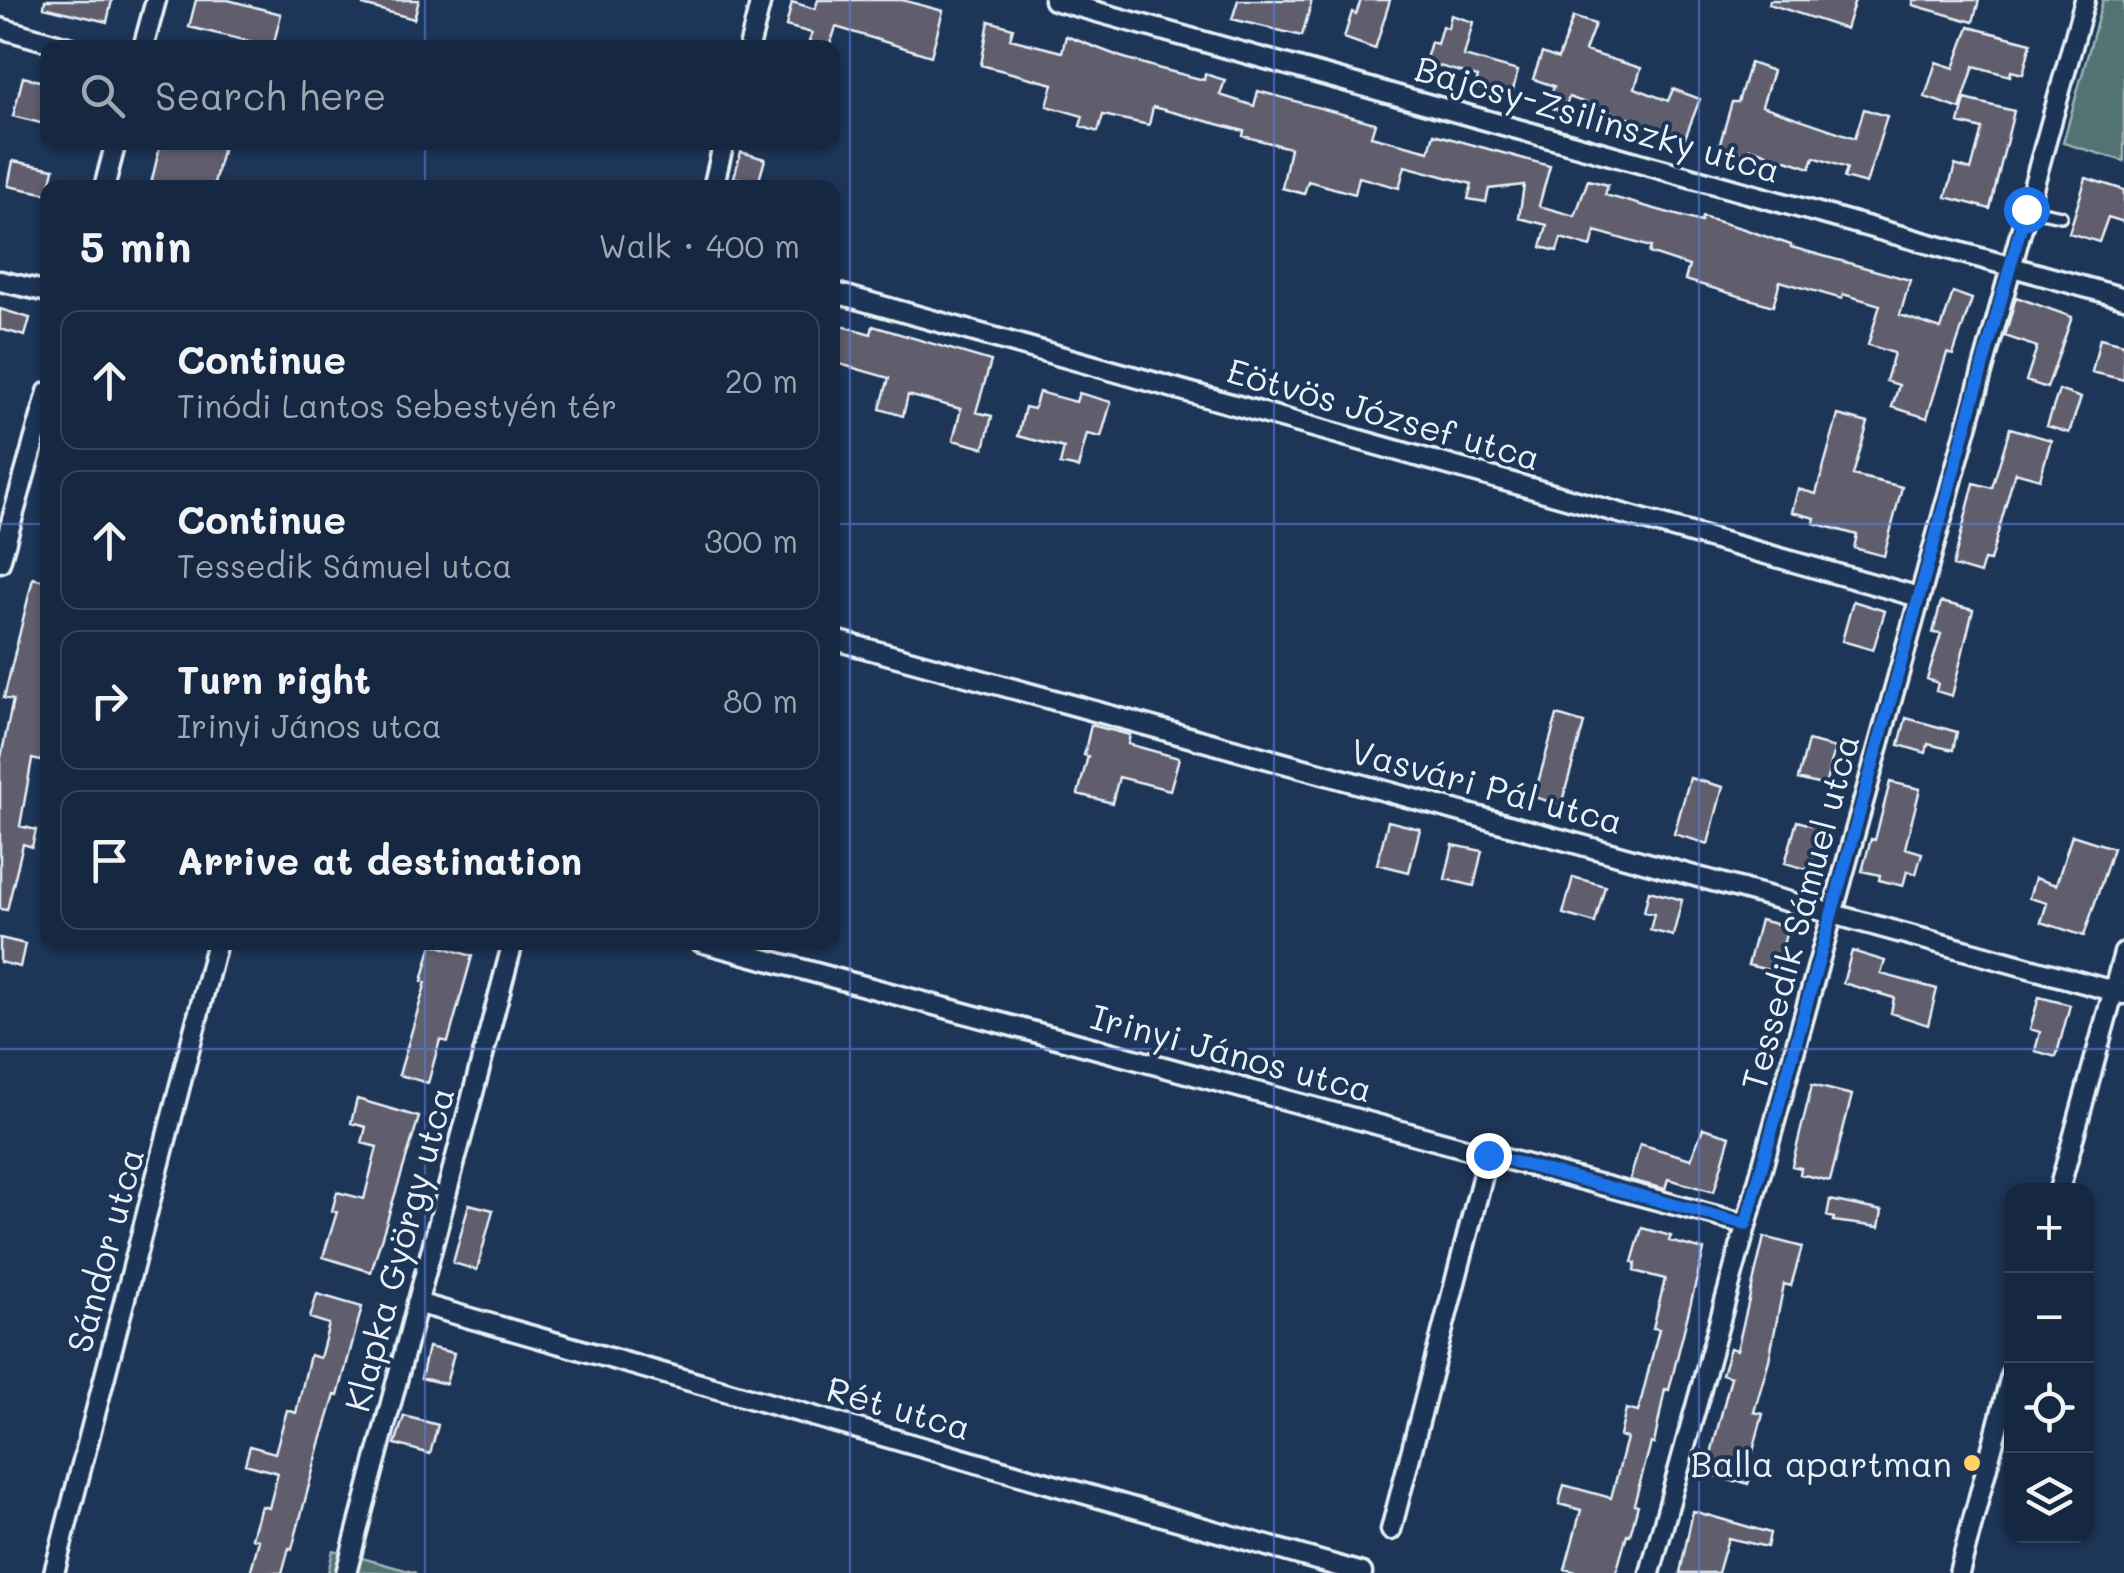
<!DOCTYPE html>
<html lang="en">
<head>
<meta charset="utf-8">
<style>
  :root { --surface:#162841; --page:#23344c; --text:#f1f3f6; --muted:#9ea6b1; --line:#35445a }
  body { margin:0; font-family:Mali,sans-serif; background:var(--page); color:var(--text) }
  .controls { position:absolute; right:30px; bottom:30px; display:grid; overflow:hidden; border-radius:20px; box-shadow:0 2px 8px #0004 }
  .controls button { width:90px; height:90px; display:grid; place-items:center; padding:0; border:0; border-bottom:2px solid var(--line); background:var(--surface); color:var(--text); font:50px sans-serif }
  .stop { position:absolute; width:30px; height:30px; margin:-22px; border:8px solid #1a73e8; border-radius:50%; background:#fff }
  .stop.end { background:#1a73e8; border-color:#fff; box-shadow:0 2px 10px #0008 }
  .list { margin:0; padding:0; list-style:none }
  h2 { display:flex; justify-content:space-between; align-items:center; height:130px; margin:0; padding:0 40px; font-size:42px }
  h2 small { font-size:32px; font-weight:400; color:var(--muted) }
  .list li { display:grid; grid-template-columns:65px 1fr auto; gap:30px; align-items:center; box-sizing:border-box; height:140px; margin:0 20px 20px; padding:0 20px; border:2px solid var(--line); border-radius:20px }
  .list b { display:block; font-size:38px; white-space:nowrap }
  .list p { margin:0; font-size:32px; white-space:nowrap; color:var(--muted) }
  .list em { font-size:32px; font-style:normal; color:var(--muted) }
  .icon { flex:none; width:55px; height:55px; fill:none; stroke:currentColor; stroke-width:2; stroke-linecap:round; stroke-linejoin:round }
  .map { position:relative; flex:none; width:2124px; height:1573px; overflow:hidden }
  .search { position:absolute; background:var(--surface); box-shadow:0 2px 8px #0004; left:40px; top:40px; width:800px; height:110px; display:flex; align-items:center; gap:25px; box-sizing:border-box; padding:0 35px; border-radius:20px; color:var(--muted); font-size:38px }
  .panel { position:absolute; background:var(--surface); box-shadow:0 2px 8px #0004; left:40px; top:180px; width:800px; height:770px; border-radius:20px }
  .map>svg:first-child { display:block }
  .green { fill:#537373; stroke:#9eb2b6; stroke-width:2.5 }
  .building { fill:#615d6c; stroke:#e8f1f8; stroke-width:2.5 }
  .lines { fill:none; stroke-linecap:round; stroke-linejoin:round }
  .lane-casing { stroke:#e8f1f8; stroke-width:16 }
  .street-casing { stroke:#e8f1f8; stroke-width:25 }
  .lane { stroke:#1d3557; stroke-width:9 }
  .street { stroke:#1d3557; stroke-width:18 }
  .route { stroke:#1a73e8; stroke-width:12 }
  .grid { fill:none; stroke:#5a7fe2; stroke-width:2.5; stroke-opacity:0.55 }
  .poi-dot { fill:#ffd166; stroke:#1d3557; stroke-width:4 }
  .labels { text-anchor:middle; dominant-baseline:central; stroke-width:8; stroke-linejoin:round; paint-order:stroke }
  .street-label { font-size:35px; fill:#e8f1f8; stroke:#1d3557 }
  .poi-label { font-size:35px; fill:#e8f1f8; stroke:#1d3557; text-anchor:end }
</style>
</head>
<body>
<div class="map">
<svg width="2124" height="1573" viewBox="0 0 2124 1573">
  <rect width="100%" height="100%" fill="#1d3557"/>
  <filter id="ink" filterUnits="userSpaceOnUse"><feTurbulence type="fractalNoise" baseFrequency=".01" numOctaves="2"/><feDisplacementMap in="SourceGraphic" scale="20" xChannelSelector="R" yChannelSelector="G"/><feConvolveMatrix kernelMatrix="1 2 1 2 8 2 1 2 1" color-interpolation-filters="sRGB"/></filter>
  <g filter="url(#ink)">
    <!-- green -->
    <path class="green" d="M2103,0H2124V161L2063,143Z
      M333,1550L416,1573H328Z"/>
    <!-- building -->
    <path class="building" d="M45,0H112L107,22L44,7Z
      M196,0H228L281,14L273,47L189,27Z
      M364,0H419L414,19L363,5Z
      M818,0H902L943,11L931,56L836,27L829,48H807L812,33L786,26L792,2L815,9Z
      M1238,0H1312L1302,36L1232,19Z
      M1361,0H1390L1375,49L1344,38L1352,12L1356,14Z
      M1770,0H1855L1846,29L1769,4Z
      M1913,0H1979L1973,22L1913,5Z
      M1451,15L1473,22L1464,56L1518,71L1511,97L1475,87L1478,77L1425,62L1431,42L1437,44L1442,26L1448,28Z
      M1573,17L1595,24L1585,51L1641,68L1635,88L1668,101L1673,89L1700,99L1685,138L1569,97L1564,112L1547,106L1554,86L1533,79L1542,53L1558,59Z
      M989,21L1013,28L1010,39L1062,52L1066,36L1121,57L1161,69L1204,80L1205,74L1225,80L1220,95L1254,106L1258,91L1375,123L1371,136L1429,151L1434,134L1550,166L1539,206L1575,216L1588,180L1608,185L1605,195L1701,222L1702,217L1741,228L1791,245V247L1910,280L1900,315L1941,329L1953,292L1972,299L1953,355L1947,353L1927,418L1892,407L1899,385L1886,381L1894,353L1868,345L1880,305L1843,294L1842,299L1780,281L1773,306L1685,280L1689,266L1649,253L1651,247L1595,231L1591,247L1561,238L1557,251L1541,247L1547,225L1519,218L1524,185L1489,189L1486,202L1468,199L1472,184L1405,166L1399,188L1359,177L1355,194L1308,181L1304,194L1282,188L1290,148L1243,136L1244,131L1153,107L1149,125L1103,115L1098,132L1080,126L1083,116L1047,106L1053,84L981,65Z
      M1969,27L2031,43L2023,74L2011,71L2010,76L1974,66L1960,109L1925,97L1936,62L1954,68Z
      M1750,63L1773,71L1762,106L1855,138L1864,109L1887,116L1866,184L1844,178L1847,168L1814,157L1810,168L1750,148L1748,155L1719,147L1732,102H1738Z
      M23,77L48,83V125L13,116Z
      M1965,99L2014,111L1990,209L1946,197L1955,165L1971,170L1982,129L1959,123Z
      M161,142H224L213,188H150Z
      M741,152L765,159L758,184L734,177Z
      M13,161L54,169L48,194L8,186Z
      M2086,178L2124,190V222L2108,217L2099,242L2069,233Z
      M2016,297L2072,317L2047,388L2026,381L2037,347L2005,336Z
      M0,309L30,318L25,336L0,329Z
      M832,323L871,334L873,326L991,361L976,412L992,416L984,448L953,440L961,409L908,395L903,416L880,409L889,378L836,363L832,359Z
      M2100,338L2124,344V380L2092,372Z
      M2059,390L2081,398L2069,433L2047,426Z
      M1039,392L1076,402L1079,393L1111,402L1101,437L1087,434L1078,468L1060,464L1064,448L1018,436L1025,407L1034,409Z
      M1838,415L1868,423L1853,475L1902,487L1884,556L1854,548L1857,535L1814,523L1815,518L1792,512L1798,489L1816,494Z
      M2010,428L2051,440L2040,479L2015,472L1990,561L1984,560L1980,574L1953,566L1974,483L1992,488Z
      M33,578L48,582V751L43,750L41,761L32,759L20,826L36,830L32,847L23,844L7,910L0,909V762L13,700L4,698Z
      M1853,601L1885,611L1873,650L1842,641Z
      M1941,602L1973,610L1952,696L1936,691L1938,683L1927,679L1941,634L1933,633Z
      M1557,715L1584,723L1561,805L1534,797Z
      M1906,718L1957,732L1953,750L1928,744L1926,753L1899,745Z
      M1091,725L1130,735L1128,744L1179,758L1170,790L1119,777L1112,803L1078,794L1088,756L1084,755Z
      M1808,741L1835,748L1825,786L1798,779Z
      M1690,778L1723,787L1708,844L1674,834Z
      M1890,782L1920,789L1905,848L1922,853L1916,874L1907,871L1903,886L1879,880L1880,875L1862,871L1871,839L1875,840Z
      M1388,821L1420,829L1409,872L1377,864Z
      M1797,821L1822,828L1810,870L1785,863Z
      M2072,835L2113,848L2084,936L2041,922L2047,903L2029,898L2035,878L2056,885Z
      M1453,845L1482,851L1474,886L1445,879Z
      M1573,877L1605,886L1595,923L1563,914Z
      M1649,891L1682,900L1673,936L1650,930L1654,914L1644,912Z
      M1760,920L1788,927L1777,966L1770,964L1768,970L1748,965Z
      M0,938L25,944L20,967L0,962Z
      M432,944L472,956L448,1042L440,1040L428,1083L399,1075L426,982L422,981Z
      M1852,951L1885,961L1881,974L1937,989L1928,1025L1891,1013L1894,998L1843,983Z
      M2039,997L2070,1005L2056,1057L2035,1051L2040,1032L2030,1029Z
      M1812,1085L1852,1095L1830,1181L1800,1174L1801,1168L1792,1166Z
      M357,1099L419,1117L371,1272L323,1257L337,1212L332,1211L337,1192L364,1199L377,1147L362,1143L366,1127L351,1123Z
      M1703,1128L1730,1136L1714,1192L1668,1179L1665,1189L1630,1180L1640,1144L1691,1159Z
      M1830,1200L1882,1211L1879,1227L1833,1221L1834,1218L1827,1216Z
      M469,1204L493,1210L477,1270L453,1263Z
      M1642,1228L1671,1236L1669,1241L1704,1250L1669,1390L1665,1389L1654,1444L1651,1443L1634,1504L1638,1505L1630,1535L1627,1534L1616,1573H1580L1565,1569L1581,1510L1559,1504L1564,1485L1611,1498L1627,1438L1620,1436L1626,1409L1638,1412L1659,1329L1653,1328L1665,1279L1634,1271L1636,1263L1632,1262Z
      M1764,1237L1802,1247L1791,1286L1784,1284L1769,1360L1754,1412L1763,1414L1749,1466L1753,1468L1748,1484L1736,1480L1735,1482L1706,1473L1731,1377L1722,1374L1730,1348L1737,1350Z
      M317,1294L362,1307L338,1396L335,1395L320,1444L292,1549L289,1548L282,1573H250L259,1540L252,1538L261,1506L269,1508L278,1473L245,1464L250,1446L275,1453L287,1410L296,1413L310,1355L320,1358L329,1324L310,1318Z
      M428,1347L454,1353L446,1384L421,1378Z
      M404,1416L438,1425L430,1454L395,1444Z
      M1693,1511L1770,1533L1767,1547L1728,1538L1718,1573H1680Z"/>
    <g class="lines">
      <!-- lane casing -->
      <g class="lane-casing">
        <path id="lane" d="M2026,209L2061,216"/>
      </g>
      <!-- street casing -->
      <g class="street-casing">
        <path id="street" d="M1054,0L2124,298
          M0,28L71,48
          M143,48L156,0
          M749,48L761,0
          M104,188L116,142
          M713,188L724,142
          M0,281L48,292
          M832,292L1919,597
          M0,562L48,392
          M832,639L2124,994
          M701,942L1746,1224
          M2059,1190L2124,953
          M417,1303L1362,1573
          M1391,1530L1488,1155
          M54,1573L217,942
          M346,1573L513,942
          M1650,1573L2085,0
          M1959,1573L2012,1372"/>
      </g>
      <!-- lane -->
      <use href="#lane" class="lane"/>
      <!-- street -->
      <use href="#street" class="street"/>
    </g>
  </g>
  <g class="lines" filter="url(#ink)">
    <!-- route -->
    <path class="route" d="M1488,1155L1746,1224L2026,209"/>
  </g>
  <!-- grid -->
  <path class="grid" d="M425,0V48M850,0V1573M1274,0V1573M1699,0V1573M425,142V188M0,524H48M832,524H2124M425,942V1573M0,1049H2124"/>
  <!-- markers -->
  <circle class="poi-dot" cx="1972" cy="1463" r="10"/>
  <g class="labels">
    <!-- street labels -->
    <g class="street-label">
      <text transform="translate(1598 118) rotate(16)">Bajcsy-Zsilinszky utca</text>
      <text transform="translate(1384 413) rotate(16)">Eötvös József utca</text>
      <text transform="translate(1487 785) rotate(15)">Vasvári Pál utca</text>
      <text transform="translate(1799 912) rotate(-75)">Tessedik Sámuel utca</text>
      <text transform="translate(1232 1052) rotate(15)">Irinyi János utca</text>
      <text transform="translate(398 1249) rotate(-75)">Klapka György utca</text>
      <text transform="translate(104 1250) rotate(-75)">Sándor utca</text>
      <text transform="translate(899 1407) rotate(16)">Rét utca</text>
    </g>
    <!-- poi labels -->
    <g class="poi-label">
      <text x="1952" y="1463">Balla apartman</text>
    </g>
  </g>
</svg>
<div class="controls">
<button>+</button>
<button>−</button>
<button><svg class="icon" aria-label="locate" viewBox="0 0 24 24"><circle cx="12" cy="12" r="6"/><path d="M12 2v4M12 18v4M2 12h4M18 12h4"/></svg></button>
<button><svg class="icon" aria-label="layers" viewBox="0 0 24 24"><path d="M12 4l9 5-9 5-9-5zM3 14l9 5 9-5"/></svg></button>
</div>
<div class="stop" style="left:2026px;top:209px"></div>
<div class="stop end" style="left:1488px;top:1155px"></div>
<div class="search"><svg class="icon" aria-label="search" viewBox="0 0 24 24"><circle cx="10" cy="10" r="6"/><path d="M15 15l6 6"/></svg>Search here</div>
<section class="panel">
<h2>5 min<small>Walk · 400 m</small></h2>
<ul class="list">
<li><svg class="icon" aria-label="ahead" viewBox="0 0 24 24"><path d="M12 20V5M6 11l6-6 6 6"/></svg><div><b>Continue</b><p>Tinódi Lantos Sebestyén tér</p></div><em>20 m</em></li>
<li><svg class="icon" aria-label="ahead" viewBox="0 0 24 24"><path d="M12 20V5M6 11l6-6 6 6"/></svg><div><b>Continue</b><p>Tessedik Sámuel utca</p></div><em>300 m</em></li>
<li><svg class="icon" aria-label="right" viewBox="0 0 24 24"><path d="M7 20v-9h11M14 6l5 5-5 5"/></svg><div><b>Turn right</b><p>Irinyi János utca</p></div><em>80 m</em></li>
<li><svg class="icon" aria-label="arrive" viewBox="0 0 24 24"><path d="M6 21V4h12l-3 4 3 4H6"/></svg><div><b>Arrive at destination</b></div></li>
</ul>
</section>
</div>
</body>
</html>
